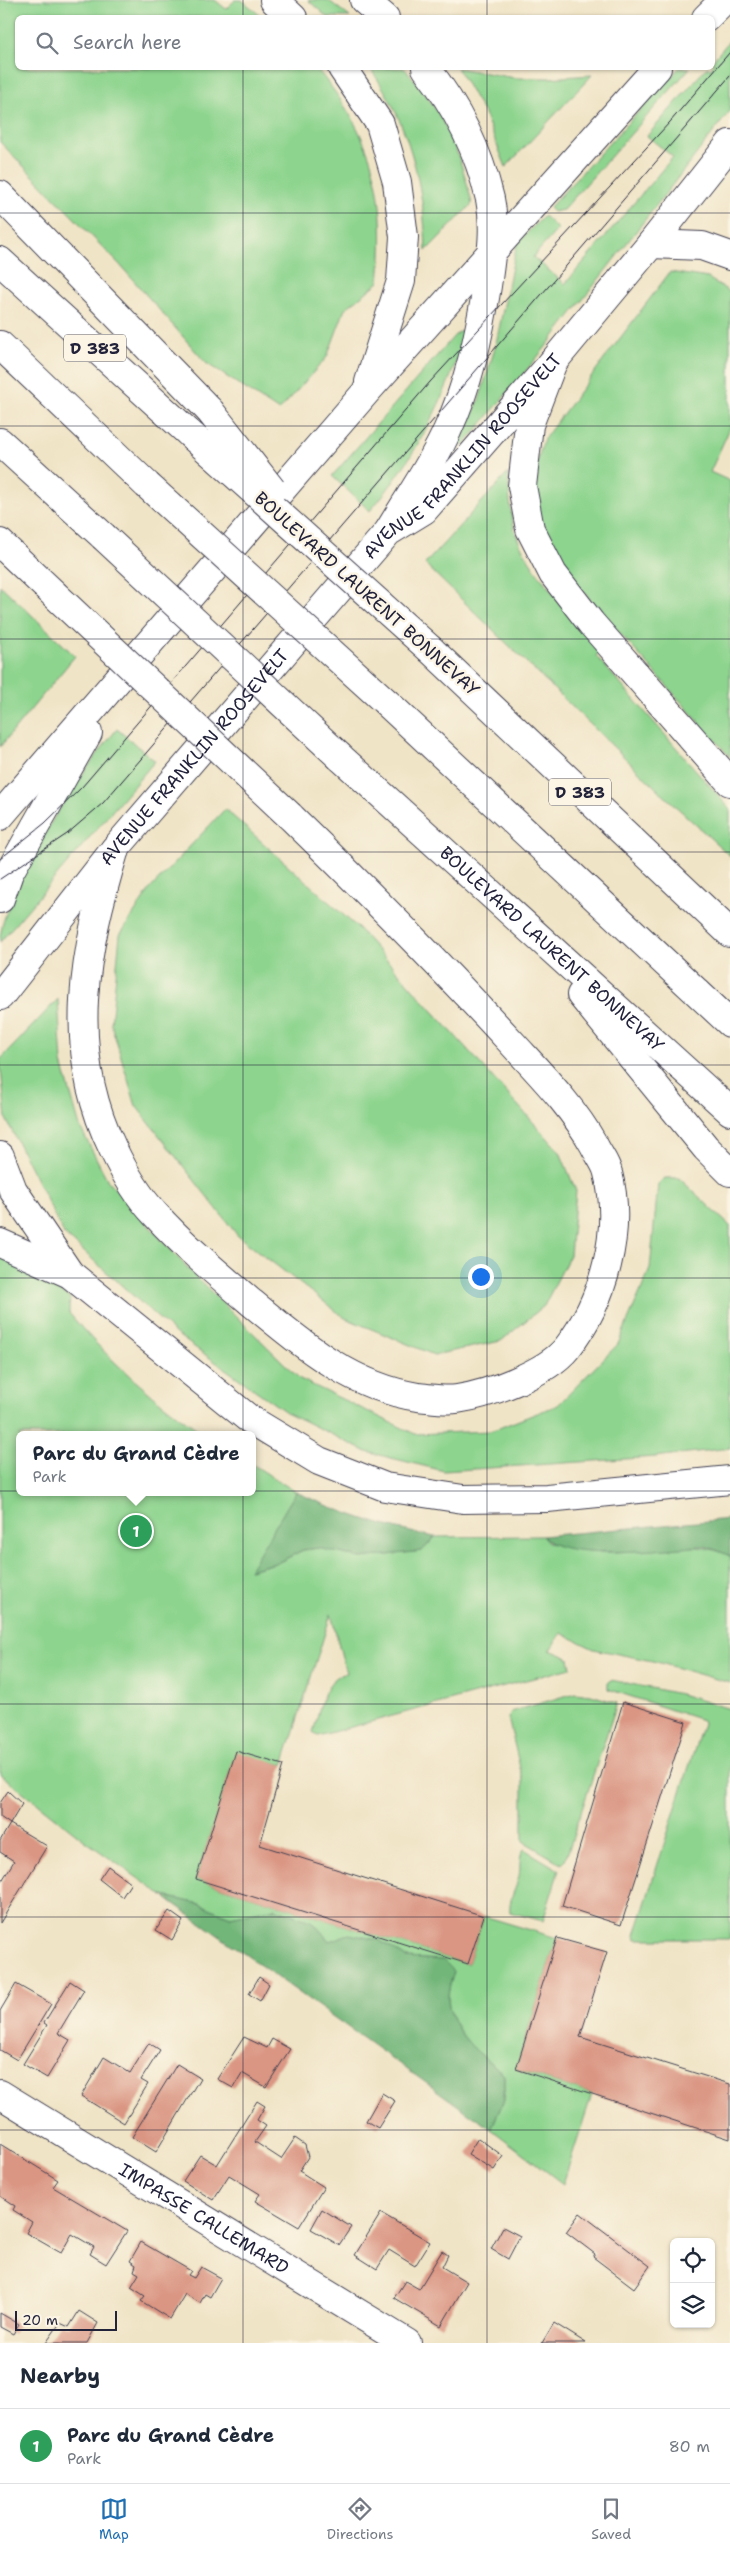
<!DOCTYPE html>
<html lang="en">
<head>
<meta charset="utf-8">
<style>
  :root { --surface:#fff; --page:#f6f6f7; --text:#1f2937; --muted:#747a83; --line:#e0e1e3; --accent:#1f6fb2 }
  body { margin:0; font-family:"Shantell Sans",sans-serif; background:var(--page); color:var(--text) }
  .controls { position:absolute; right:15px; bottom:15px; display:grid; overflow:hidden; border-radius:8px; box-shadow:0 1px 4px #0004 }
  .controls button { width:45px; height:45px; display:grid; place-items:center; padding:0; border:0; border-bottom:1px solid var(--line); background:var(--surface); color:var(--text); font:25px sans-serif }
  .scale { position:absolute; left:15px; bottom:12px; width:102px; box-sizing:border-box; padding-left:5px; border:2px solid #22223b; border-top:0; font-size:14px; line-height:18px; white-space:nowrap; color:#22223b; -webkit-text-stroke:4px #fcf5e5; paint-order:stroke }
  .you { position:absolute; left:480px; top:1276px; width:18px; height:18px; margin:-12px; border:4px solid #fff; border-radius:50%; background:#1a73e8; box-shadow:0 0 0 8px #1a73e833 }
  .badge { display:grid; place-items:center; width:32px; height:32px; border-radius:50%; background:var(--accent); color:#fff; font-size:16px; font-weight:700 }
  .pin { position:absolute; translate:-50% -50%; border:2px solid #fff; box-shadow:0 1px 5px #0006 }
  .popup { position:absolute; left:16px; top:1431px; width:240px; height:65px; box-sizing:border-box; display:grid; place-content:center; border-radius:8px; background:var(--surface); filter:drop-shadow(0 1px 4px #0005); font-size:16px; white-space:nowrap; color:var(--muted) }
  .popup b { font-size:19px; color:var(--text) }
  .popup::after { content:''; position:absolute; left:50%; top:100%; margin-left:-10px; border:10px solid transparent; border-top-color:var(--surface) }
  .list { margin:0; padding:0; list-style:none }
  h2 { display:flex; justify-content:space-between; align-items:center; height:65px; margin:0; padding:0 20px; font-size:21px }
  h2 small { font-size:16px; font-weight:400; color:var(--muted) }
  .list li { display:grid; grid-template-columns:32px 1fr auto; gap:15px; align-items:center; box-sizing:border-box; height:75px; padding:0 20px; border-top:1px solid var(--line) }
  .list b { display:block; font-size:19px; white-space:nowrap }
  .list p { margin:0; font-size:16px; white-space:nowrap; color:var(--muted) }
  .list em { font-size:16px; font-style:normal; color:var(--muted) }
  .icon { flex:none; width:28px; height:28px; fill:none; stroke:currentColor; stroke-width:2; stroke-linecap:round; stroke-linejoin:round }
  .map { position:relative; flex:none; width:730px; height:2343px; overflow:hidden }
  .search { position:absolute; background:var(--surface); box-shadow:0 1px 4px #0004; left:15px; right:15px; top:15px; height:55px; display:flex; align-items:center; gap:12px; box-sizing:border-box; padding:0 18px; border-radius:8px; color:var(--muted); font-size:19px }
  .sheet { height:140px; background:var(--surface) }
  nav { display:flex; justify-content:space-around; align-items:center; box-sizing:border-box; height:70px; border-top:1px solid var(--line); background:var(--surface); font-size:14px; color:var(--muted) }
  nav a { display:grid; justify-items:center; gap:2px }
  nav .on { color:var(--accent) }
  .map>svg:first-child { display:block }
  .green { fill:#8dd48e; stroke:#587b64 }
  .forest { fill:#72b679; stroke:#4a6c5a }
  .building { fill:#da9683 }
  .lines { fill:none; stroke-linecap:round; stroke-linejoin:round }
  .street-casing { stroke:#413f50; stroke-width:30 }
  .secondary-casing { stroke:#413f50; stroke-width:30 }
  .primary-casing { stroke:#413f50; stroke-width:30 }
  .highway-casing { stroke:#413f50; stroke-width:30 }
  .street { stroke:#fff; stroke-width:28 }
  .secondary { stroke:#fff; stroke-width:28 }
  .primary { stroke:#fff; stroke-width:28 }
  .highway { stroke:#fff; stroke-width:28 }
  .tram { stroke:#22223b; stroke-width:1 }
  .highway-bridge-casing { stroke:#413f50; stroke-width:30; stroke-linecap:butt }
  .highway-bridge { stroke:#fff; stroke-width:28 }
  .grid { fill:none; stroke:#22223b; stroke-width:1; stroke-opacity:0.55 }
  .labels { text-anchor:middle; dominant-baseline:central; stroke-width:5; stroke-linejoin:round; paint-order:stroke }
  .shield { fill:#fcf5e5; stroke:#63616e; stroke-width:1 }
  .shield-label { font-size:16px; font-weight:bold; fill:#22223b }
  .street-label { font-size:18px; fill:#22223b; stroke:#fcf5e5 }
</style>
</head>
<body>
<div class="map">
<svg width="730" height="2343" viewBox="0 0 730 2343">
  <rect width="100%" height="100%" fill="#fcf5e5"/>
  <filter id="ink" filterUnits="userSpaceOnUse"><feTurbulence type="fractalNoise" baseFrequency=".02" numOctaves="2"/><feDisplacementMap in="SourceGraphic" scale="10" xChannelSelector="R" yChannelSelector="G"/><feConvolveMatrix kernelMatrix="1 2 1 2 8 2 1 2 1" color-interpolation-filters="sRGB"/></filter>
  <filter id="wash" filterUnits="userSpaceOnUse"><feTurbulence type="fractalNoise" baseFrequency=".0096" numOctaves="4" result="noise"/><feDisplacementMap in="SourceGraphic" scale="20" xChannelSelector="R" yChannelSelector="G"/><feGaussianBlur stdDeviation="1.12" result="paint"/><feColorMatrix in="noise" values="0 0 0 0 0 0 0 0 0 0 0 0 0 0 0 0 0 1.4 0 .05"/><feComposite in="paint" operator="in"/></filter>
  <g filter="url(#wash)">
    <rect width="100%" height="100%" fill="#f0e4c6"/>
    <!-- green -->
    <path class="green" d="M0,0H215L226,9L235,0H242L262,17L18,18V68H316C374,136 388,194 379,282L345,309L327,357L279,411L206,363L120,265L0,142Z
      M308,0H328L350,17H327Z
      M730,40V111L545,348L463,446L460,443L479,400L495,348L517,243L544,216L558,229L533,257L565,284L673,157L647,136L706,68H712L713,60Z
      M370,68H404C442,109 460,150 472,204L426,251C424,184 409,123 370,68Z
      M457,68L515,78H548L592,75L506,167L484,113Z
      M679,68H690L563,210L553,212L549,208Z
      M670,272L708,278L730,292V428L710,472L730,481V757C701,724 671,691 642,658C609,621 541,552 535,503C533,481 537,459 544,439Z
      M463,330L466,333C445,399 416,458 370,511L332,476L455,335Z
      M508,473C509,492 510,512 515,531C526,568 576,619 601,650L596,656L730,809V856L658,790L425,564Z
      M0,585L75,656L0,747Z
      M117,729L155,761L0,942C0,923 11,901 19,884C45,827 78,777 117,729Z
      M225,809L358,928L560,1152L576,1191L570,1255L544,1306L501,1341L434,1355L345,1318L238,1236L136,1106L111,1024L120,935L150,889Z
      M58,999L62,1063L80,1127L108,1181L193,1274L300,1379L415,1434L491,1431L558,1405L618,1344L650,1269L658,1184L665,1178H679L730,1226V1448L655,1457L444,1471L367,1452L286,1412L176,1334L64,1234L6,1119L0,1060Z
      M0,1255L14,1261L70,1298L69,1313C107,1359 156,1402 206,1435H20V1492H252V1464L296,1492L250,1570L279,1562L303,1550L319,1548L361,1558L422,1551L435,1537L542,1536L548,1543C565,1546 583,1551 601,1552C643,1554 691,1536 730,1556V1683L657,1662L594,1649L561,1633L550,1650L569,1658L571,1668L318,1736L313,1732C320,1711 322,1679 346,1673L331,1614L283,1765L236,1752L196,1879L468,1964L484,1916L557,1938L516,2069L592,2094L563,2184L491,2129L504,2100V2074C480,2054 450,2033 448,1998C448,1989 452,1979 454,1971L443,1960L406,1958L379,1940L329,1941L312,1922L252,1913L230,1917L200,1904L163,1896L84,1840L0,1774Z
      M611,1680L680,1694L730,1709V1939H636L635,1935L703,1723L702,1720L608,1689V1682Z
      M575,1693L591,1695L617,1703L565,1861L562,1864L523,1841V1780L508,1718L511,1712Z
      M524,1849L559,1870L543,1921L510,1912C508,1900 517,1888 519,1876C521,1866 518,1857 524,1849Z"/>
    <!-- forest -->
    <path class="forest" d="M296,1492C342,1513 385,1528 435,1537L422,1551L361,1558L318,1548L303,1550L279,1562L249,1570Z
      M730,1519V1556C721,1552 711,1547 701,1546C695,1546 688,1548 681,1548C651,1550 560,1560 542,1536Z
      M163,1896L200,1904L230,1917L275,1908L313,1922L329,1941L349,1934L379,1940L406,1958L443,1960L454,1971C452,1979 448,1989 448,1998C450,2033 480,2054 504,2074V2100L491,2129Z"/>
    <g id="blocks">
      <!-- building -->
      <path class="building" d="M623,1702L686,1722L621,1925L562,1906Z
        M236,1751L283,1765L260,1845L484,1916L468,1964L196,1879Z
        M8,1791L22,1804L10,1824L0,1817V1803Z
        M10,1824L47,1846L0,1923V1884L14,1861L0,1852V1841Z
        M108,1866L131,1883L122,1897L99,1879Z
        M169,1911L183,1921L172,1940L156,1930Z
        M557,1938L607,1952L580,2037L730,2084V2139L516,2069Z
        M259,1977L269,1984L260,2001L249,1994Z
        M70,1981L84,1990L58,2033L70,2040L47,2078L23,2064L47,2025L44,2023Z
        M16,1984L51,2004L17,2060L0,2050V2011Z
        M244,2037L267,2048L272,2039L290,2049L266,2087L242,2073L233,2088L217,2079Z
        M149,2043L160,2050L141,2080L148,2084L124,2123L81,2096L104,2057L130,2073Z
        M177,2064L200,2078L156,2152L132,2137Z
        M382,2093L395,2101L378,2128L366,2121Z
        M257,2101L265,2106L257,2120L266,2126L255,2142L281,2159L295,2138L305,2145L308,2157L299,2171L324,2187L299,2227L255,2201L260,2194L229,2175L213,2200L183,2181L200,2155L217,2165Z
        M478,2138L503,2156L494,2170L468,2154Z
        M0,2144L58,2180L53,2187L127,2231L106,2264L90,2254L94,2247L72,2234L61,2253L26,2233L32,2222L13,2210L15,2206L0,2196Z
        M322,2209L351,2227L339,2245L311,2229Z
        M381,2213L430,2242L415,2266L389,2250L377,2269L355,2255Z
        M580,2213L650,2266L634,2288L593,2257L595,2254L566,2232Z
        M503,2227L520,2236L508,2259L491,2249Z
        M141,2242L191,2271L188,2275L194,2278L201,2267L221,2278L210,2297L205,2294L200,2303L185,2294L170,2319L141,2301L145,2296L131,2287L139,2274L134,2271L136,2265L130,2261Z
        M442,2251L448,2255L442,2267L467,2282L441,2326L394,2298L405,2281L419,2289Z
        M79,2311L98,2323L87,2343H46L60,2323L69,2327Z
        M0,2313L19,2324L13,2334L0,2327Z
        M554,2323L586,2343H542Z"/>
    </g>
  </g>
  <g filter="url(#ink)">
    <use href="#blocks" fill-opacity="0" stroke="#413f50" stroke-width="1"/>
    <g class="lines">
      <!-- street casing -->
      <g class="street-casing">
        <g id="street">
          <path id="s1" d="M0,2094L407,2343"/>
        </g>
      </g>
      <!-- secondary casing -->
      <g class="secondary-casing">
        <path id="secondary" d="M651,244L702,246L730,256"/>
      </g>
      <!-- primary casing -->
      <g class="primary-casing">
        <g id="primary">
          <path d="M274,0L293,18"/>
          <path d="M364,0L385,18"/>
          <path d="M706,18L724,0"/>
          <path d="M342,68L380,124L397,182L404,237L401,281L369,382"/>
          <path d="M390,529C409,497 432,465 447,431C469,384 479,336 487,286C491,257 496,228 490,199C479,152 456,106 426,68"/>
          <path d="M0,816L366,392L657,68"/>
          <path d="M0,899L9,873L88,733"/>
          <path id="s2" d="M0,996L115,849L388,532L424,510L553,362L651,244L730,144"/>
          <path d="M0,1156L13,1190L70,1274"/>
        </g>
      </g>
      <!-- highway casing -->
      <g class="highway-casing">
        <g id="highway">
          <path d="M0,195L210,411"/>
          <path d="M0,261L190,434"/>
          <path d="M0,345L147,485"/>
          <path d="M553,362L529,425L522,486L530,529L553,574L591,623L730,782"/>
          <path d="M0,442L103,536"/>
          <path d="M0,543L54,594"/>
          <path d="M431,650L730,933"/>
          <path d="M387,703L730,1023"/>
          <path id="s3" d="M340,757L730,1111"/>
          <path d="M115,849C84,951 64,1049 113,1149C124,1172 138,1196 155,1214C184,1246 219,1275 252,1303C302,1344 352,1387 418,1397C430,1398 445,1401 457,1399C489,1394 547,1373 567,1348C604,1301 623,1231 608,1173C606,1163 598,1154 594,1145C572,1106 542,1076 512,1043C440,965 366,890 290,816"/>
          <path d="M581,995L706,1148L730,1172"/>
          <path d="M0,1243L70,1274L248,1418L319,1461L385,1487L463,1499L547,1498L730,1480"/>
        </g>
      </g>
      <!-- street -->
      <use href="#street" class="street"/>
      <!-- secondary -->
      <use href="#secondary" class="secondary"/>
      <!-- primary -->
      <use href="#primary" class="primary"/>
      <!-- highway -->
      <use href="#highway" class="highway"/>
      <!-- tram -->
      <path class="tram" d="M0,859L45,823L82,787L430,382L670,122L730,52
        M0,879L67,834L103,803L730,76"/>
      <!-- highway-bridge casing -->
      <g class="highway-bridge-casing">
        <path id="highway-bridge" d="M210,411L272,490
          M190,434L431,650
          M147,485L387,703
          M103,536L340,757
          M54,594L290,816"/>
      </g>
      <!-- highway-bridge -->
      <use href="#highway-bridge" class="highway-bridge"/>
    </g>
  </g>
  <!-- grid -->
  <path class="grid" d="M243,0V18M487,0V18M243,68V2343M487,68V2343M0,213H730M0,426H730M0,639H730M0,852H730M0,1065H730M0,1278H730M0,1491H730M0,1704H730M0,1917H730M0,2130H730"/>
  <g class="labels">
    <!-- shield labels -->
    <g class="shield">
      <rect x="64" y="334.5" width="62" height="27" rx="4"/>
      <rect x="549" y="778.5" width="62" height="27" rx="4"/>
    </g>
    <g class="shield-label">
      <text x="95" y="348">D 383</text>
      <text x="580" y="792">D 383</text>
    </g>
    <!-- street labels -->
    <g class="street-label">
      <text stroke="none"><textPath href="#s2" startOffset="712">AVENUE FRANKLIN ROOSEVELT</textPath></text>
      <text transform="translate(367 594) rotate(42)">BOULEVARD LAURENT BONNEVAY</text>
      <text stroke="none"><textPath href="#s2" startOffset="308">AVENUE FRANKLIN ROOSEVELT</textPath></text>
      <text stroke="none"><textPath href="#s3" startOffset="286">BOULEVARD LAURENT BONNEVAY</textPath></text>
      <text stroke="none"><textPath href="#s1" startOffset="239">IMPASSE CALLEMARD</textPath></text>
    </g>
  </g>
</svg>
<div class="controls">
<button><svg class="icon" aria-label="locate" viewBox="0 0 24 24"><circle cx="12" cy="12" r="6"/><path d="M12 2v4M12 18v4M2 12h4M18 12h4"/></svg></button>
<button><svg class="icon" aria-label="layers" viewBox="0 0 24 24"><path d="M12 4l9 5-9 5-9-5zM3 14l9 5 9-5"/></svg></button>
</div>
<div class="scale">20 m</div>
<div class="you"></div>
<div class="pin badge" style="left:136px;top:1531px;background:#2e9e5b">1</div>
<div class="popup"><b>Parc du Grand Cèdre</b>Park</div>
<div class="search"><svg class="icon" aria-label="search" viewBox="0 0 24 24"><circle cx="10" cy="10" r="6"/><path d="M15 15l6 6"/></svg>Search here</div>
</div>
<section class="sheet">
<h2>Nearby<small></small></h2>
<ul class="list">
<li><span class="badge" style="background:#2e9e5b">1</span><div><b>Parc du Grand Cèdre</b><p>Park</p></div><em>80 m</em></li>
</ul>
</section>
<nav>
<a class="on"><svg class="icon" aria-label="map" viewBox="0 0 24 24"><path d="M3 6l6-2 6 2 6-2v14l-6 2-6-2-6 2zM9 4v14M15 6v14"/></svg>Map</a>
<a><svg class="icon" aria-label="directions" viewBox="0 0 24 24"><path d="M12 3l9 9-9 9-9-9zM9 14v-3h6M13 9l2 2-2 2"/></svg>Directions</a>
<a><svg class="icon" aria-label="saved" viewBox="0 0 24 24"><path d="M7 4h10v16l-5-4-5 4z"/></svg>Saved</a>
</nav>
</body>
</html>
